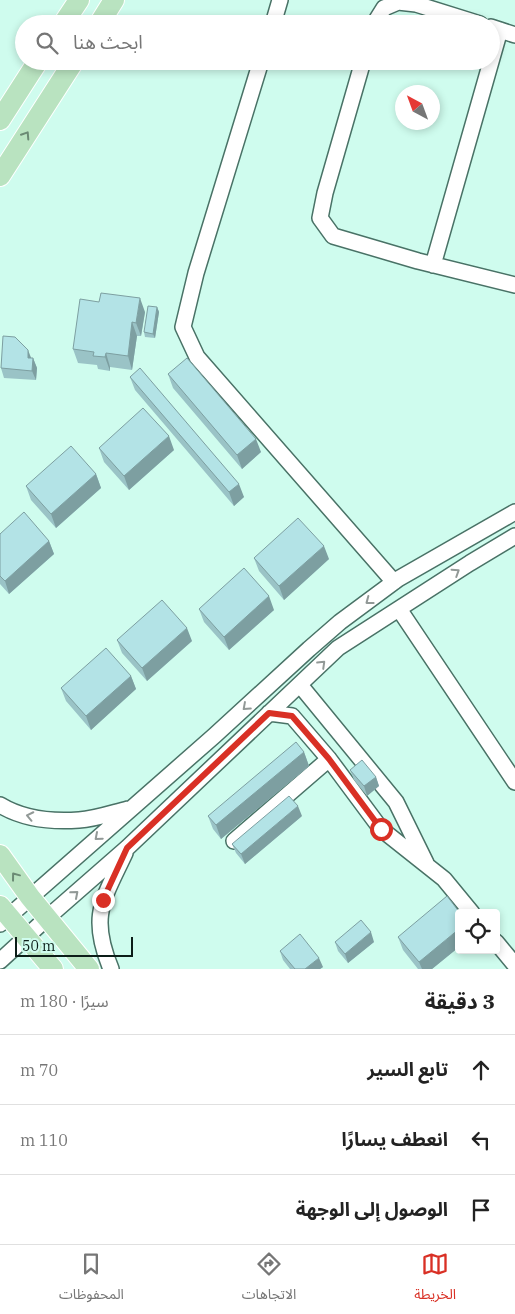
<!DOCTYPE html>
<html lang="ar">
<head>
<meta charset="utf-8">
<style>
  :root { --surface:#fff; --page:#f6f6f6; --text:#222; --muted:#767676; --line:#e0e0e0; --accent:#d93025 }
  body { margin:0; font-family:"IBM Plex Serif","Noto Sans Arabic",serif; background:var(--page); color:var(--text); direction:rtl }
  .controls { position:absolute; right:15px; bottom:15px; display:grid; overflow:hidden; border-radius:5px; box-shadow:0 2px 8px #0003 }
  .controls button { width:45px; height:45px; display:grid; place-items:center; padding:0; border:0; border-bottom:1px solid var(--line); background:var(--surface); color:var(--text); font:25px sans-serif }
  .compass { position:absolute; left:395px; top:85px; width:45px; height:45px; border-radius:50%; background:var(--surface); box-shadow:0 2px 8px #0003; rotate:319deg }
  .scale { position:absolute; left:15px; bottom:12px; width:118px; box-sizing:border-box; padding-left:5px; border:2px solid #0c1d18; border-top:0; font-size:14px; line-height:18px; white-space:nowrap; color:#0c1d18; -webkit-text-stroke:4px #cffcee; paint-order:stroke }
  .stop { position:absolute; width:15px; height:15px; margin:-11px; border:4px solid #d93025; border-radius:50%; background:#fff }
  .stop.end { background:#d93025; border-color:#fff; box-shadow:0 1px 5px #0008 }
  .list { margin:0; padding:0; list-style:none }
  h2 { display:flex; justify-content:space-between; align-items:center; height:65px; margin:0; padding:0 20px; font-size:21px }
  h2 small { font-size:16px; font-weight:400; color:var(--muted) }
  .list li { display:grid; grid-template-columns:32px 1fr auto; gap:15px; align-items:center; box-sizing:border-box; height:70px; padding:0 20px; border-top:1px solid var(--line) }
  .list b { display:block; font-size:19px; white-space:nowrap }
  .list em { font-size:16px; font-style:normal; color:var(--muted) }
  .icon { flex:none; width:28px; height:28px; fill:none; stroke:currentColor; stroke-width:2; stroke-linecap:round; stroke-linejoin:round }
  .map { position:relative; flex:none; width:515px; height:969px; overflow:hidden; direction:ltr }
  .search { position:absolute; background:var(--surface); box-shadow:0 2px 8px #0003; left:15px; right:15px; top:15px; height:55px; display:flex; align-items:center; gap:12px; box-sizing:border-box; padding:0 18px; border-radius:28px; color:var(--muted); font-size:19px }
  .sheet { height:275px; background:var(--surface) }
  nav { display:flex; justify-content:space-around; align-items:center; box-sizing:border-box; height:70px; border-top:1px solid var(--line); background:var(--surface); font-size:14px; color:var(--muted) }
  nav a { display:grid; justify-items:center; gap:2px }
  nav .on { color:var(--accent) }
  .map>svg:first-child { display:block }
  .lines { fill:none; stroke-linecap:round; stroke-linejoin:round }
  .minor-casing { stroke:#497266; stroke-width:18 }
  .major-casing { stroke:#fff; stroke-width:22 }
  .minor { stroke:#fff; stroke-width:15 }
  .major { stroke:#b9e3c0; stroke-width:20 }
  .wall { fill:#9ac3c6 }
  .shaded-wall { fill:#7d9fa1 }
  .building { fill:#b3e3e6; stroke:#7d9fa1 }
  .oneway { stroke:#6b8a74 }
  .oneway2 { stroke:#929997 }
  .route { stroke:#d93025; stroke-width:6 }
</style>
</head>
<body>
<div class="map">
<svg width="515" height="969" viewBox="0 0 515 969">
  <rect width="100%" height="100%" fill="#cffcee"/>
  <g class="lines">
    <!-- minor casing -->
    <g class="minor-casing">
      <path id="minor" d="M273,24L280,0
        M374,24L384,8L398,2L416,4L480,24
        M491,27L515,35
        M261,61L196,273L183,327L197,357L394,582
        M363,61L325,193L320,218L333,236L418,261L515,285
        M433,265L500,30
        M399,609L515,782
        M300,685L396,802L426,863
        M269,713L292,716L329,759L381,829L444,879L472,913
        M0,805C23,819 52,822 79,820C95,819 112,813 128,809
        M234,841L329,759
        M0,924L214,736L309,649L340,622L398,579L515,512
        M496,942L515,965
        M0,961L47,918L127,848L338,648L470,563L515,536
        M111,969C89,916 103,900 125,853"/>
    </g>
    <!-- major casing -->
    <g class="major-casing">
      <path id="major" d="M63,24L79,0
        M99,24L114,0
        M0,120L38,61
        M0,176L74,61
        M0,855L30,897L89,969
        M0,906L53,969"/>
    </g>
    <!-- minor -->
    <use href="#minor" class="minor"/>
    <!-- major -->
    <use href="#major" class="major"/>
  </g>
  <!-- wall -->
  <path class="wall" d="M157,307L159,312L155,338L145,337L144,332Z
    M145,312L141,336H137L132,370L110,367V371L98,369L97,365L78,363L73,349Z
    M31,358H33L37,368L36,380L4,378L1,368Z
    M168,374L261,452L242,469L173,388Z
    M130,377L244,497L234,506L135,390Z
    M99,448L174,450L129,490L104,462Z
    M96,474L101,488L56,528L31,500L26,486Z
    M0,534L49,541L54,554L9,594L0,584Z
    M254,558L329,559L284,600L259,571Z
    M199,609L274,610L229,650L204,622Z
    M117,640L192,641L147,681L122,653Z
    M131,676L136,689L91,730L66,701L61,688Z
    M304,752L309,766L221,839L213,829L208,816Z
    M350,770L376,777L379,786L367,796L354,780Z
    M302,816L245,864L236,853L232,844Z
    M398,937L459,947L432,969H418L403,950Z
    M335,942H374L348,963L338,951Z
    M280,951L323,967L320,969H290L283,960Z"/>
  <!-- shaded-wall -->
  <path class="shaded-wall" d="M140,298L145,312L141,336L136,323Z
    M157,307L159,312L155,338L153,334Z
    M132,322L137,336L132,370L128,356Z
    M28,350L32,360L28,358Z
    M106,353L110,367V371L105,357Z
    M33,358L37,368L36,380L32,371Z
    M169,436L174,450L129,490L124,476Z
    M256,439L261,452L242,469L237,455Z
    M96,474L101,488L56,528L51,514Z
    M239,484L244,497L234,506L229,492Z
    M49,541L54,554L9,594L5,581Z
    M324,546L329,559L284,600L279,586Z
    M269,596L274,610L229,650L224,637Z
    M187,628L192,641L147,681L142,668Z
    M131,676L136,689L91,730L86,716Z
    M304,752L309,766L221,839L216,825Z
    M376,777L379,786L367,796L364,786Z
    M298,806L302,816L245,864L241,854Z
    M459,929V947L432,969H422L419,962Z
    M371,932L374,942L348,963L345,954Z
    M319,958L323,967L320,969H305Z"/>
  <!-- building -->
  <path class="building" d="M101,293L140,298L136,323L132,322L128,356L106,353L105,357L93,356L94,352L73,349L80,299L99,302Z
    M148,306L157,307L153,334L144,332Z
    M3,336L15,337L28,350V358H33L32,371L1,368Z
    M187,358L256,439L237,455L168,374Z
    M140,368L239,484L229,492L130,377Z
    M143,408L169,436L124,476L99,448Z
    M71,446L96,474L51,514L26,486Z
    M24,512L49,541L5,581L0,576V534Z
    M298,518L324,546L279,586L254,558Z
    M244,568L269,596L224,637L199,609Z
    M162,600L187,628L142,668L117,640Z
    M106,648L131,676L86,716L61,688Z
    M296,742L304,752L216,825L208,816Z
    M362,760L376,777L364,786L350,770Z
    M289,796L298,806L241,854L232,844Z
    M447,896L460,913H459V929L419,962L398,937Z
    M361,920L371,932L345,954L335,942Z
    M300,934L319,958L305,969H295L280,951Z"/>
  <!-- one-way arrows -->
  <defs><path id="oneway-chevron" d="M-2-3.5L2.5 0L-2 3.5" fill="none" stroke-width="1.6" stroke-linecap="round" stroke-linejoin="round" transform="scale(1.25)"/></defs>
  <g class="oneway">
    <use href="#oneway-chevron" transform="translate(26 135) rotate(-57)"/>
    <use href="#oneway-chevron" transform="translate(15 876) rotate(-127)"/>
  </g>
  <g class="oneway2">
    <use href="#oneway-chevron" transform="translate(456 572) rotate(-33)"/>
    <use href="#oneway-chevron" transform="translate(369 601) rotate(143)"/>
    <use href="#oneway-chevron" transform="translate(322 664) rotate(-44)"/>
    <use href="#oneway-chevron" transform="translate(246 707) rotate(138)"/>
    <use href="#oneway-chevron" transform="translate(30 816) rotate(-168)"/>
    <use href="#oneway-chevron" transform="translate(98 837) rotate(139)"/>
    <use href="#oneway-chevron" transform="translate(75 894) rotate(-41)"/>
  </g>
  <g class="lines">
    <!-- route -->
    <path class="route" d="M103,900L127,848L269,713L292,716L329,759L381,829"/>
  </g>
</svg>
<div class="controls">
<button><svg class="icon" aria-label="locate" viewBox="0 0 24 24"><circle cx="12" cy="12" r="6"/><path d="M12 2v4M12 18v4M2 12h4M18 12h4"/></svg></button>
</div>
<svg class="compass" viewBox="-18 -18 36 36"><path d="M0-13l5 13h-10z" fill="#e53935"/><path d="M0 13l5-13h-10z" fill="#767676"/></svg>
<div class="scale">50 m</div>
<div class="stop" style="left:381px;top:829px"></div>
<div class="stop end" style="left:103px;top:900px"></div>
<div class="search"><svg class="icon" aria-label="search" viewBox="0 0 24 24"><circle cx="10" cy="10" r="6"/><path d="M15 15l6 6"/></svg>ابحث هنا</div>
</div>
<section class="sheet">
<h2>3 دقيقة<small>سيرًا · 180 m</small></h2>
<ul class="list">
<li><svg class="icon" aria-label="ahead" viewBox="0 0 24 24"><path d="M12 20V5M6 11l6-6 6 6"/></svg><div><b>تابع السير</b></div><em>70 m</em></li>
<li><svg class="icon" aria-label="left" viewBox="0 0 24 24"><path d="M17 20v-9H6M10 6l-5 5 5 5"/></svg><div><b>انعطف يسارًا</b></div><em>110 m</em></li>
<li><svg class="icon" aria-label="arrive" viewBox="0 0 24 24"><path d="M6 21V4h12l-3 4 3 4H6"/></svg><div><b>الوصول إلى الوجهة</b></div></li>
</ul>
</section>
<nav>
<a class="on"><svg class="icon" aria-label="map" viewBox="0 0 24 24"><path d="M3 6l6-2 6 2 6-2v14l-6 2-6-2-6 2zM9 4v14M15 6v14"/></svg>الخريطة</a>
<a><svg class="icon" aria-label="directions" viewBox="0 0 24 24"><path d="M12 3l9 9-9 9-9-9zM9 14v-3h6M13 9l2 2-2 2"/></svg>الاتجاهات</a>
<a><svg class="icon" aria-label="saved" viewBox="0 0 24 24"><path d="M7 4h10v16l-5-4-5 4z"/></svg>المحفوظات</a>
</nav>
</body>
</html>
